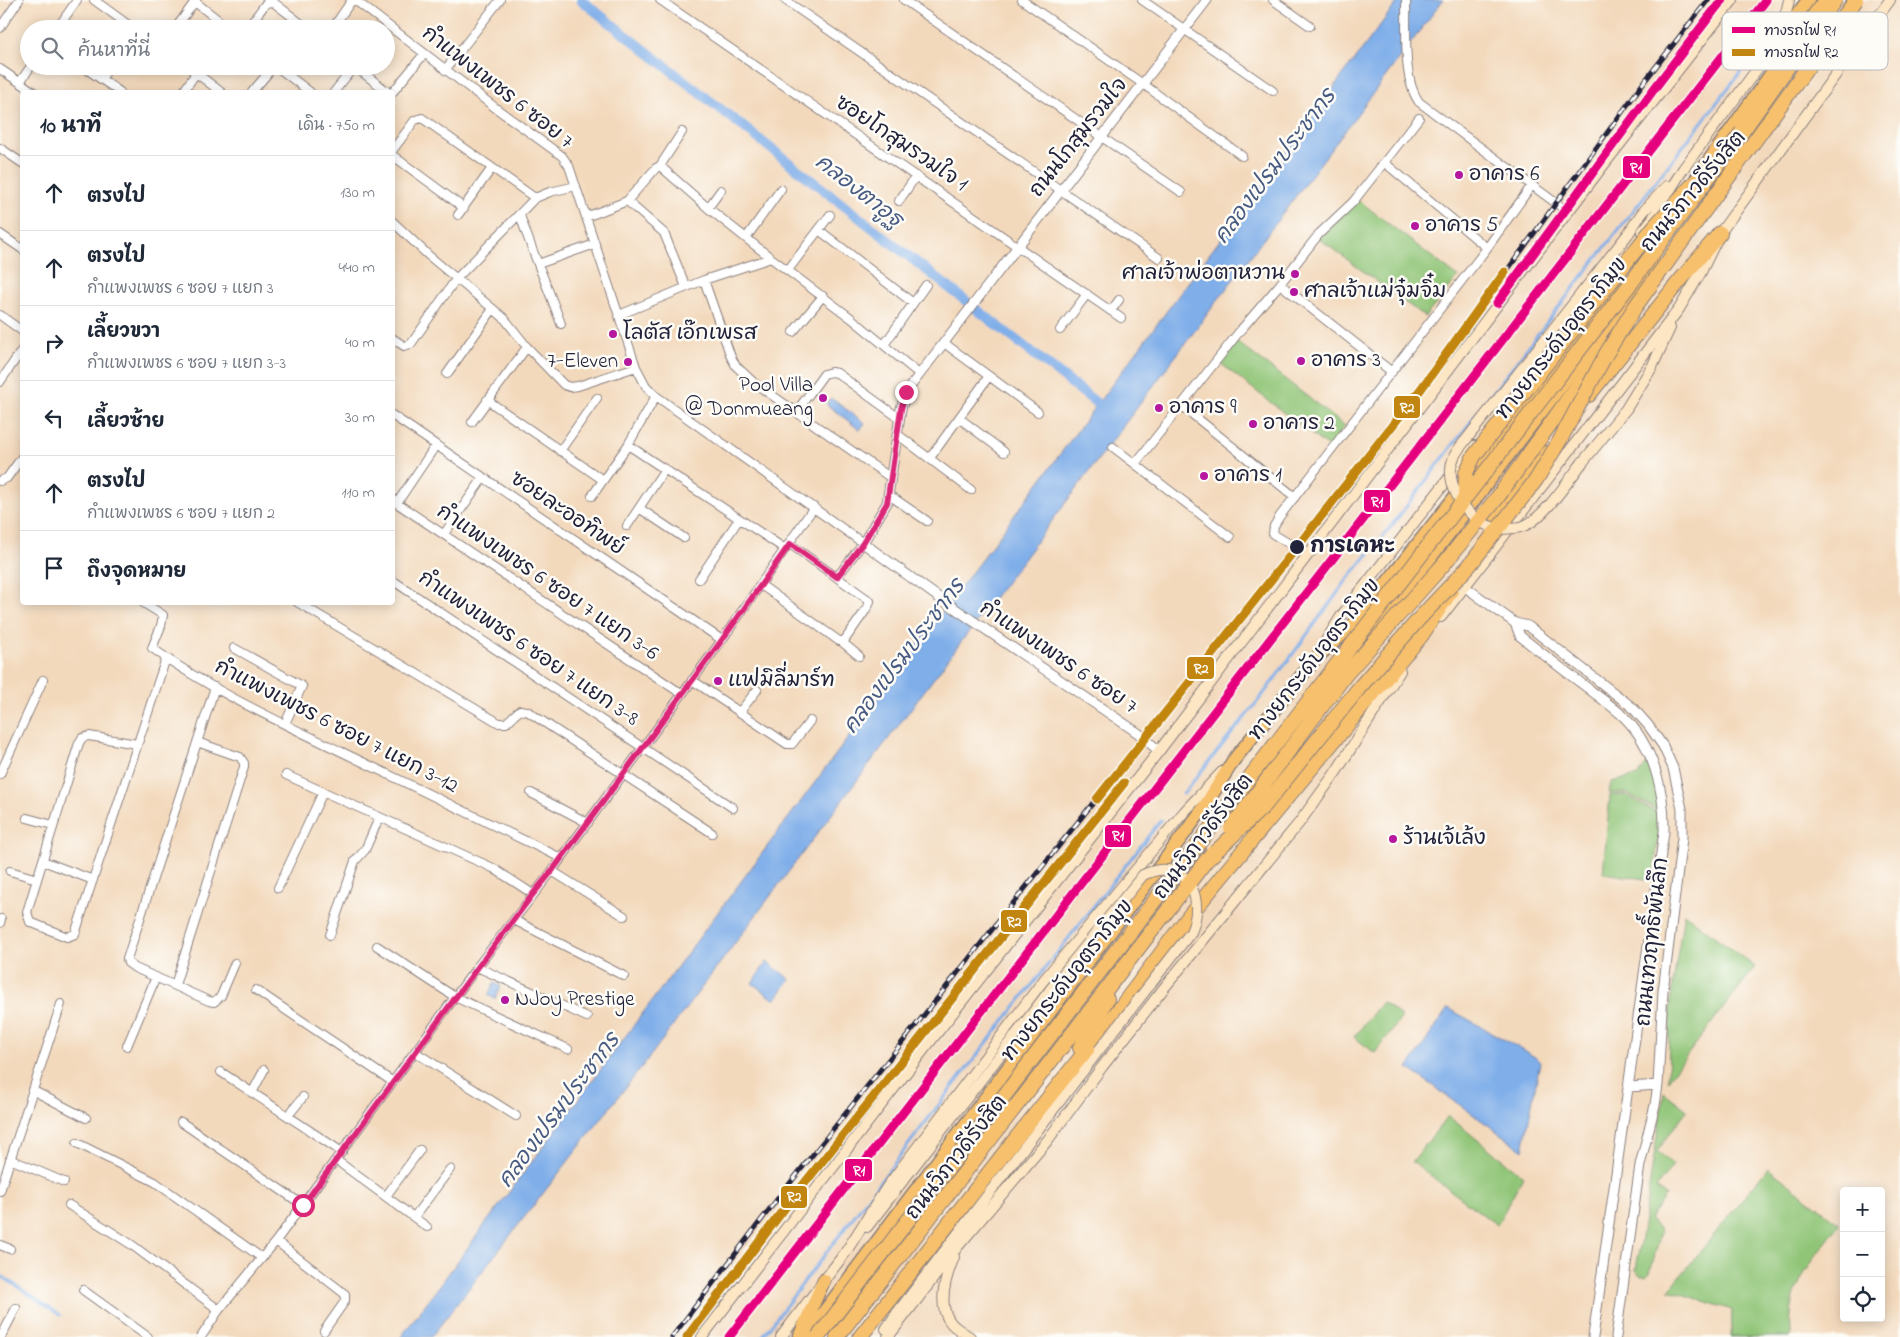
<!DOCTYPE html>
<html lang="th">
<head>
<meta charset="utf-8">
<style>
  :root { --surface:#fff; --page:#f2f2f3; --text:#1f2937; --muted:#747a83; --line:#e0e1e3 }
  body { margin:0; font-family:"Indie Flower","Playpen Sans Thai",sans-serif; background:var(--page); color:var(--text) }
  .controls { position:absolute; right:15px; bottom:15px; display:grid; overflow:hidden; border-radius:5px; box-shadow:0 2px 12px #0003 }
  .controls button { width:45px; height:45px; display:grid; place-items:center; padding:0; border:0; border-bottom:1px solid var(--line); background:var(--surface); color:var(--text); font:25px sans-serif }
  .stop { position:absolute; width:15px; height:15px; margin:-11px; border:4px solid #db2777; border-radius:50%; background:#fff }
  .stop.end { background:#db2777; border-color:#fff; box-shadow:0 1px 5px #0008 }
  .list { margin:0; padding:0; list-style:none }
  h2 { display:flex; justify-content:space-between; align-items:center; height:65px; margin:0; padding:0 20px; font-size:21px }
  h2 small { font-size:16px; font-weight:400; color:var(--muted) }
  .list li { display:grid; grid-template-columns:32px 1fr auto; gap:15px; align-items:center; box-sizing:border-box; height:75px; padding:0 20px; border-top:1px solid var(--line) }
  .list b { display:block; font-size:19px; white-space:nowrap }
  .list p { margin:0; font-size:16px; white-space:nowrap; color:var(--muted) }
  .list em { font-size:16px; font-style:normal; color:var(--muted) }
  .icon { flex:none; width:28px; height:28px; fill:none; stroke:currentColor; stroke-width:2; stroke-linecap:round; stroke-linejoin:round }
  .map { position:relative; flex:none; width:1900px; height:1337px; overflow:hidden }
  .search { position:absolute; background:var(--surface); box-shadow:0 2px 12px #0003; left:20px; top:20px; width:375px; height:55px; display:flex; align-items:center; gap:12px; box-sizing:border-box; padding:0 18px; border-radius:28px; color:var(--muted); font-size:19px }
  .panel { position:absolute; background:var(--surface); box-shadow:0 2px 12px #0003; left:20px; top:90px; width:375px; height:515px; border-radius:5px }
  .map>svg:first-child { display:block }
  .green { fill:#90c577; stroke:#597459 }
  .water { fill:#7faee9; stroke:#506892 }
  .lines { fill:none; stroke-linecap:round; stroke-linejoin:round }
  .stream { stroke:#7faee9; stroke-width:3 }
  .canal { stroke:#7faee9; stroke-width:10 }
  .minor-casing { stroke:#8a7e7c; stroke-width:10 }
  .tertiary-casing { stroke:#8a7e7c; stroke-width:11 }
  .secondary-casing { stroke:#8a7e7c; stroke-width:12 }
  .trunk-casing { stroke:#8a7e7c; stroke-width:15 }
  .motorway-casing { stroke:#8a7e7c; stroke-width:16 }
  .minor { stroke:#fff; stroke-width:8 }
  .tertiary { stroke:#fff; stroke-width:9 }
  .secondary { stroke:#fce6c4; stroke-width:10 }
  .trunk { stroke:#f7c06c; stroke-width:12 }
  .motorway { stroke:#f7c06c; stroke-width:14 }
  .rail-casing { stroke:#22223b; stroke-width:5 }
  .rail { stroke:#fdfcf7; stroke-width:3; stroke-dasharray:9; stroke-linecap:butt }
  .secondary-bridge-casing { stroke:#8a7e7c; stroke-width:12; stroke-linecap:butt }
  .motorway-bridge-casing { stroke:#8a7e7c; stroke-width:16; stroke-linecap:butt }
  .secondary-bridge { stroke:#fce6c4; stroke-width:10 }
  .motorway-bridge { stroke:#f7c06c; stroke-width:14 }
  .rail-1-casing { stroke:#fdfcf7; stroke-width:12 }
  .rail-2-casing { stroke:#fdfcf7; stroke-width:12 }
  .rail-1 { stroke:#e5007d; stroke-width:9 }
  .rail-2 { stroke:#c2850f; stroke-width:9 }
  .route { stroke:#db2777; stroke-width:6 }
  .poi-dot { fill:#b5179e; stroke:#fdfcf7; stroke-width:2 }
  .stop-dot { fill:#22223b; stroke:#fdfcf7; stroke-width:2 }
  .labels { text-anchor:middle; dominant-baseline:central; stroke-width:5; stroke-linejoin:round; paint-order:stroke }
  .street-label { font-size:21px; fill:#22223b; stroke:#fdfcf7 }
  .poi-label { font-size:21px; fill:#22223b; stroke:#fdfcf7; text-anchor:start }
  .stop-label { font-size:21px; font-weight:bold; fill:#22223b; stroke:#fdfcf7; text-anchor:start }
  .water-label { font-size:22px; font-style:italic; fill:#475a81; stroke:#fdfcf7 }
  .key { fill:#fdfcf7; stroke:#bbbbbf; stroke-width:1 }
  .key-label { font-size:14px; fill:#22223b }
  .line-badge { stroke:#fdfcf7; stroke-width:2 }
  .badge-label { font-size:14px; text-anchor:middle; font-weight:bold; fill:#fff }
</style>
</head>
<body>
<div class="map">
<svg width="1900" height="1337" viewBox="0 0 1900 1337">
  <rect width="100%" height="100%" fill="#fdfcf7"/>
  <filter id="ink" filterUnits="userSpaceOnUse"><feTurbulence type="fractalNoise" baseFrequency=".02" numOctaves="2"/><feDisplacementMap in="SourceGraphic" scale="10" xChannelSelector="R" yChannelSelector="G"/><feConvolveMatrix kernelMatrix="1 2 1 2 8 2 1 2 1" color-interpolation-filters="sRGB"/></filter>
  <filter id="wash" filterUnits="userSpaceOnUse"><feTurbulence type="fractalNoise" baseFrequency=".0096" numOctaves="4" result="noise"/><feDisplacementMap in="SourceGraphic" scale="20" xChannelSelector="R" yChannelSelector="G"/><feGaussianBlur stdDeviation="1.12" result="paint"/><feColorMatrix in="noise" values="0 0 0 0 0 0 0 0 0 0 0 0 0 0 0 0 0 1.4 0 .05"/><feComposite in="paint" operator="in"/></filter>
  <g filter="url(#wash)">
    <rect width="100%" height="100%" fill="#f3d9bc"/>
    <!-- green -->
    <path class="green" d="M1358,200L1458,277L1425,317L1318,238Z
      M1236,341L1345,426L1329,448L1220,363Z
      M1647,763L1656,782L1660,812L1626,793H1609L1611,782L1638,776Z
      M1610,795H1626L1661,815L1653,880L1603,873Z
      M1684,913L1755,967L1668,1080L1670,1003Z
      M1382,1002L1402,1017L1375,1053L1354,1037Z
      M1664,1092L1687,1110L1657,1151L1673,1165L1656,1188L1666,1195L1649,1219L1659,1228L1661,1232L1650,1272L1646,1276H1641L1636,1270Z
      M1448,1116L1523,1176L1497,1225L1412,1162Z
      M1768,1168L1840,1224C1820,1251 1794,1278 1791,1314C1790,1321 1791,1329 1791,1337H1731L1732,1310L1669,1290Z"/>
    <!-- water -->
    <path class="water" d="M1399,0H1443L651,1055L431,1337H401Z
      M831,398L865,423L860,430L826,404Z
      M767,962L790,979L775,1000L752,983Z
      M494,983L501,986L495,999L488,995Z
      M1448,1008L1535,1057L1540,1062L1523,1150L1408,1068Z"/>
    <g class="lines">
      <!-- stream -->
      <path class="stream" d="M1183,794L1262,696L1347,580L1393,524L1504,378L1766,39
        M0,1275L60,1315
        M762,1337L954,1085L1161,820"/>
      <!-- canal -->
      <path class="canal" d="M581,0L1108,412"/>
    </g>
  </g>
  <g filter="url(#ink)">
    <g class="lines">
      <!-- minor casing -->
      <g class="minor-casing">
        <path id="minor" d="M94,0L134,29
          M355,0L497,109L562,156L569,166L636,367L646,386L656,396L863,543L837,577
          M660,0L1121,318
          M785,0L1159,258
          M904,0L1181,192
          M1022,0L1143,84L1242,156
          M1142,0L1273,91
          M1273,0L1310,26
          M1406,0C1407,29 1402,79 1419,102L1568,212
          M195,2L230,29
          M0,28L19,0
          M57,29L77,0
          M175,29L196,0
          M247,29L266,3L273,2L308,29
          M332,29L352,0
          M82,66L120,92
          M187,66L221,92
          M276,66L310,92
          M354,66L388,92
          M0,69L34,92
          M445,70L500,0
          M101,79L110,66
          M20,82L31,66
          M183,92L196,73
          M252,92L274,66
          M334,92L354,67
          M392,93L424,54
          M0,148L22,163
          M392,151L415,120L422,118L535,198
          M392,155L464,208
          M1385,163L1487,248
          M660,166L682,132
          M899,201L916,176
          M708,208L721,190
          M458,215L492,168
          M520,215C532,252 548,287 561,324
          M586,217L627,201
          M392,221L428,255L504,318L527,347L564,385L570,387L578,386L636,367
          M819,230L913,303
          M0,234L22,249
          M746,238L781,189
          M538,264L595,244
          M788,270L830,215
          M704,280L731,357L736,366L753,382L891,478
          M1280,284L1392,372
          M686,287L664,233L627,201L656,168L660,166L708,208L771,258
          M1111,311L1119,300
          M0,315L22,331
          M619,315L704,280L771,258L851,318L919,374
          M1060,330L1087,294
          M793,332L823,296
          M392,338L404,346L411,344L456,279L535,198L550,192L576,186
          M944,343L1038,412
          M884,345L926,285
          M447,374L493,309
          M0,382L22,350
          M487,400L603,480
          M1182,406L1295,497
          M796,412L824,374L831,372L837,373L899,418
          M392,415L722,640
          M959,418L1004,452
          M472,422L527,347
          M897,434L971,490
          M628,445L785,549
          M1113,447L1230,537
          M560,451L597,398
          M930,458L989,376
          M1135,464L1239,332L1280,284L1319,234L1353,202L1419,118
          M0,481L7,478L22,457
          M889,495L927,521
          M592,496L628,445L656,396
          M392,500L682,694
          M397,503L436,445
          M639,508L684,538
          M627,526L665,469
          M444,534L483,478
          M1308,555L1273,534L1274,526L1280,516L1487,248L1532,185
          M699,579L739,519
          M392,580L733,808
          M761,585L839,641H844L868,607L870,601L790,544
          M142,602L163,615L161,626L152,648C210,690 278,721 342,752C415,787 488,822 561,858
          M297,602L499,723H506L520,710L527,711L712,833
          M842,642L859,656
          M234,648L302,686L285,724
          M692,680L787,744H792L810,721
          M215,687L127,959L128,963L135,968L209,1001L214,1002L221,996L235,963
          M739,713L757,690
          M137,744L89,736L82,738L79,743L27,912L30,922L67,937L75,934L166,658
          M0,774L43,680
          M286,775L493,868L533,894
          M531,793L588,823
          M27,818L53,825
          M43,861L93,880
          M10,871L37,879
          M552,871L624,916
          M278,888L323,792
          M514,920L624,976
          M0,923L1,919
          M330,935L355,861L365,850L379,818
          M377,946L455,997L568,1049
          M477,967L587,1017
          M175,985L244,767V763L240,757L197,742
          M256,990L393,1082
          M127,1046L156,977
          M415,1052L516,1116
          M221,1072L342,1152
          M32,1090L86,1118
          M252,1093L264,1070
          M288,1116L303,1097
          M181,1122L303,1205
          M77,1143L155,1182L262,1258
          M10,1159L64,1182
          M336,1160L427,1227
          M0,1191L61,1004
          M386,1196L420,1150
          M69,1205L132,1245L219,1310
          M414,1217L450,1169
          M276,1241L345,1294V1301L324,1331
          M0,1245L10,1249
          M83,1290L148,1337
          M1,1337L16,1308
          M201,1337L219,1310L276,1241L477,967L552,871L722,640L814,507"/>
      </g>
      <!-- tertiary casing -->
      <g class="tertiary-casing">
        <path id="tertiary" d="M1464,586L1515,623L1528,626L1632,707L1648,725L1663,746L1673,768L1682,809V838L1663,991L1658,1085L1655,1105L1640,1165L1616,1337
          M1515,623L1520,636C1540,652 1560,667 1581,683C1595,694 1610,704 1623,716C1653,745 1665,791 1664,832L1593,1337
          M1159,751L1138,733L938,597L863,543L887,503L901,409L906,392L1207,0
          M1629,1087L1658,1085"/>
      </g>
      <!-- secondary casing -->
      <g class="secondary-casing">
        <path id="secondary" d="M1642,232L1653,218L1683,169L1780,38L1789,0
          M1628,234L1642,213L1667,186
          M1582,463L1626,409L1652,367L1670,328
          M1441,617L1679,309L1700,274L1720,233L1890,0
          M1319,652L1342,615L1474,446
          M867,1227L1014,1037
          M954,1257C946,1276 936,1305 951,1323C955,1328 964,1333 970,1337
          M886,1329L897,1313L1099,1050
          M702,1337L922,1052L1159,751L1602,167L1733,0
          M781,1337L845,1253L887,1187L1043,981L1184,812L1222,772
          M888,1337L959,1245L1047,1141L1102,1067L1164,988L1299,823L1336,772L1400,671"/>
      </g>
      <!-- trunk casing -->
      <g class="trunk-casing">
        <path id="trunk" d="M1780,38L1808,0
          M1697,177L1824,0
          M1367,643L1390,611L1605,328L1658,265
          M800,1335L824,1280
          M805,1337L1203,809L1233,761L1315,659L1355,623L1493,449L1618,283"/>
      </g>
      <!-- motorway casing -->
      <g class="motorway-casing">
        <path id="motorway" d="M1742,132L1835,0
          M1589,395L1673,289L1720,233
          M1551,423L1607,344
          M1493,527L1546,453
          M1080,1048L1107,999
          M837,1337L1113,981
          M860,1337L1009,1147L1117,1012L1189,916L1421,636L1451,591"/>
      </g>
      <!-- minor -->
      <use href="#minor" class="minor"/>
      <!-- tertiary -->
      <use href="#tertiary" class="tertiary"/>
      <!-- secondary -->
      <use href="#secondary" class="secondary"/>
      <!-- trunk -->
      <use href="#trunk" class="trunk"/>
      <!-- motorway -->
      <use href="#motorway" class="motorway"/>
      <!-- rail casing -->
      <g class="rail-casing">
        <path id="rail" d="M672,1337L775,1202L1297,547L1421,389L1644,82L1708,0
          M729,1337L1766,0"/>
      </g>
      <!-- rail -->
      <use href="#rail" class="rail"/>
      <!-- secondary-bridge casing -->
      <g class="secondary-bridge-casing">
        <path id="secondary-bridge" d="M1582,463C1569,480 1544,517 1526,525C1517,529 1501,530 1492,527C1467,520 1442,483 1454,457C1456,452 1461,446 1465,441L1628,234
          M1014,1037L1050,990L1143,875C1184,855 1207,895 1191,932L1099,1050"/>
      </g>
      <!-- motorway-bridge casing -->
      <g class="motorway-bridge-casing">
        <path id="motorway-bridge" d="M1465,498L1466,473L1474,456L1653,228L1705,171
          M1231,828L1346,674L1443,565L1497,498L1551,423
          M1208,859L1265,805L1359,688L1418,620L1469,566L1536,480L1560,440L1606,354L1635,307L1856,0
          M1113,981L1212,853
          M818,1337L1631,283L1742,132"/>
      </g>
      <!-- secondary-bridge -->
      <use href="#secondary-bridge" class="secondary-bridge"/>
      <!-- motorway-bridge -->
      <use href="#motorway-bridge" class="motorway-bridge"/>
      <!-- rail-1 casing -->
      <g class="rail-1-casing">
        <path id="rail-1" d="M1497,303L1654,89L1722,0
          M729,1337L1766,0"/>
      </g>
      <!-- rail-2 casing -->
      <g class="rail-2-casing">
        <path id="rail-2" d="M1097,799L1297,547L1421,389L1505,272
          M687,1337L784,1209L1124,783"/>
      </g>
      <!-- rail-1 -->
      <use href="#rail-1" class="rail-1"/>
      <!-- rail-2 -->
      <use href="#rail-2" class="rail-2"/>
    </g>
  </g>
  <g class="lines" filter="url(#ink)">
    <!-- route -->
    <path class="route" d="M303,1205L478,967L533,894L552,871L722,640L790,544L837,577L863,543L887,503L901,409L906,392"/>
  </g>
  <!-- markers -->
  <g class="poi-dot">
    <circle cx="1459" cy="175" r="5"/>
    <circle cx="1415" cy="226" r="5"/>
    <circle cx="1295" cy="274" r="5"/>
    <circle cx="1294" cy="292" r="5"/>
    <circle cx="613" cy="334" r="5"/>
    <circle cx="1301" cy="361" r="5"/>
    <circle cx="628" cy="362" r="5"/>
    <circle cx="823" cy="398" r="5"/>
    <circle cx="1159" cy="408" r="5"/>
    <circle cx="1253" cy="424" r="5"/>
    <circle cx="1204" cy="476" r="5"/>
    <circle cx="718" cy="681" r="5"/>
    <circle cx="1393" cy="839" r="5"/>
    <circle cx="505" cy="1000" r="5"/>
  </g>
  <circle class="stop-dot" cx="1297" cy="547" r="8"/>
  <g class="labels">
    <!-- street labels -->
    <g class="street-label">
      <text transform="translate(497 88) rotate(38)">กำแพงเพชร 6 ซอย 7</text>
      <text transform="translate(1079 138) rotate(-52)">ถนนโกสุมรวมใจ</text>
      <text transform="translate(901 144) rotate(34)">ซอยโกสุมรวมใจ 1</text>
      <text transform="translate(1694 192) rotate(-50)">ถนนวิภาวดีรังสิต</text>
      <text transform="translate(1562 339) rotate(-52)">ทางยกระดับอุตราภิมุข</text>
      <text transform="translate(567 514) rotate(34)">ซอยละออทิพย์</text>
      <text transform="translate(547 583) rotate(34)">กำแพงเพชร 6 ซอย 7 แยก 3-6</text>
      <text transform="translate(528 649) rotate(34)">กำแพงเพชร 6 ซอย 7 แยก 3-8</text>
      <text transform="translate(1058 658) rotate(34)">กำแพงเพชร 6 ซอย 7</text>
      <text transform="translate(1315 660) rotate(-52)">ทางยกระดับอุตราภิมุข</text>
      <text transform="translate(336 727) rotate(27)">กำแพงเพชร 6 ซอย 7 แยก 3-12</text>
      <text transform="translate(1204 837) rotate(-53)">ถนนวิภาวดีรังสิต</text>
      <text transform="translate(1653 942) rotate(-84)">ถนนเทวฤทธิ์พันลึก</text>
      <text transform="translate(1068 981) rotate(-52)">ทางยกระดับอุตราภิมุข</text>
      <text transform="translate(957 1158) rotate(-52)">ถนนวิภาวดีรังสิต</text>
    </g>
    <!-- poi labels -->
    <g class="poi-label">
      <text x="1469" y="175">อาคาร 6</text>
      <text x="1425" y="226">อาคาร 5</text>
      <text x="1285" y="274" text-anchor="end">ศาลเจ้าพ่อตาหวาน</text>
      <text x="1304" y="292">ศาลเจ้าแม่จุ๋มจิ๋ม</text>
      <text x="623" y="334">โลตัส เอ๊กเพรส</text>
      <text x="1311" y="361">อาคาร 3</text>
      <text x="618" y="362" text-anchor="end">7-Eleven</text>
      <text x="813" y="386" text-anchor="end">Pool Villa<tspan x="813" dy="24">@ Donmueang</tspan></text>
      <text x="1169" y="408">อาคาร 9</text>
      <text x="1263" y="424">อาคาร 2</text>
      <text x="1214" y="476">อาคาร 1</text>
      <text x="728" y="681">แฟมิลี่มาร์ท</text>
      <text x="1403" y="839">ร้านเจ้เล้ง</text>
      <text x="515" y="1000">NJoy Prestige</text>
    </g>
    <!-- stop labels -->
    <g class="stop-label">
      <text x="1310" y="547">การเคหะ</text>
    </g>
    <!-- water labels -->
    <g class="water-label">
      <text transform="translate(1276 167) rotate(-53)">คลองเปรมประชากร</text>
      <text transform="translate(858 192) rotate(38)">คลองตาอูฐ</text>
      <text transform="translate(905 657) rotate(-53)">คลองเปรมประชากร</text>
      <text transform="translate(560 1111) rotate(-53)">คลองเปรมประชากร</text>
    </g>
  </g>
  <!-- legend -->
  <rect x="1722" y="12" width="166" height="58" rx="8" class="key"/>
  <rect x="1732" y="27" width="23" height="6" fill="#e5007d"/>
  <rect x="1732" y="49" width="23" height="7" fill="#c2850f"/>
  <g class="key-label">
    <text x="1764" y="35">ทางรถไฟ R1</text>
    <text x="1764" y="57">ทางรถไฟ R2</text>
  </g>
  <g class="line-badge">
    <rect x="1622" y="155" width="29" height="24" rx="5" fill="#e5007d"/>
    <rect x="1393" y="395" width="28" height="24" rx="5" fill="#c2850f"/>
    <rect x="1363" y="489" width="28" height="24" rx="5" fill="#e5007d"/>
    <rect x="1186" y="656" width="29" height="24" rx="5" fill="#c2850f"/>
    <rect x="1104" y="824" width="28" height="24" rx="5" fill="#e5007d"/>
    <rect x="1000" y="909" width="28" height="24" rx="5" fill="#c2850f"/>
    <rect x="844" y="1158" width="29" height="24" rx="5" fill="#e5007d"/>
    <rect x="780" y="1185" width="28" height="24" rx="5" fill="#c2850f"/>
  </g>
  <g class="badge-label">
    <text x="1636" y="172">R1</text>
    <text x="1407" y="412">R2</text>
    <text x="1377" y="506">R1</text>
    <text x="1201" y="673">R2</text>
    <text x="1118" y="840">R1</text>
    <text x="1014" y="926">R2</text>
    <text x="859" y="1175">R1</text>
    <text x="794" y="1201">R2</text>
  </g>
</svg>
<div class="controls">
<button>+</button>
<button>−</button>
<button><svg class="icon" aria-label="locate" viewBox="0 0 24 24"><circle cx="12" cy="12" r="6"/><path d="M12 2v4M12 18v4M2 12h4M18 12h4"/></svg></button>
</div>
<div class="stop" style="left:303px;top:1205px"></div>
<div class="stop end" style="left:906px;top:392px"></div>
<div class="search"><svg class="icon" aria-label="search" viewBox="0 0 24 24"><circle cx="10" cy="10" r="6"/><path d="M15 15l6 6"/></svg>ค้นหาที่นี่</div>
<section class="panel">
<h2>10 นาที<small>เดิน · 750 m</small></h2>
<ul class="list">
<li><svg class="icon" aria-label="ahead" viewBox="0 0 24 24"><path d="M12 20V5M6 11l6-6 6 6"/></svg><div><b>ตรงไป</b></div><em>130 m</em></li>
<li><svg class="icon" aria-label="ahead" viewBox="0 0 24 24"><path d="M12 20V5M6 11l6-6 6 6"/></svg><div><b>ตรงไป</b><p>กำแพงเพชร 6 ซอย 7 แยก 3</p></div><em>440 m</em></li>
<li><svg class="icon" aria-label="right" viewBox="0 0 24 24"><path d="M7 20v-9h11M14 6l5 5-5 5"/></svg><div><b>เลี้ยวขวา</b><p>กำแพงเพชร 6 ซอย 7 แยก 3-3</p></div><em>40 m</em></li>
<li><svg class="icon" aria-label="left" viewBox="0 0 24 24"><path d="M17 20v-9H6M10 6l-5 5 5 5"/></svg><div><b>เลี้ยวซ้าย</b></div><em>30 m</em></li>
<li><svg class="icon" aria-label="ahead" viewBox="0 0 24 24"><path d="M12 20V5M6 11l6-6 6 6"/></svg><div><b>ตรงไป</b><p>กำแพงเพชร 6 ซอย 7 แยก 2</p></div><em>110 m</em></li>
<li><svg class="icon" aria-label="arrive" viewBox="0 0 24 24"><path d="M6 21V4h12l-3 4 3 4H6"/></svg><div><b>ถึงจุดหมาย</b></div></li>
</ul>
</section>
</div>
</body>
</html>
